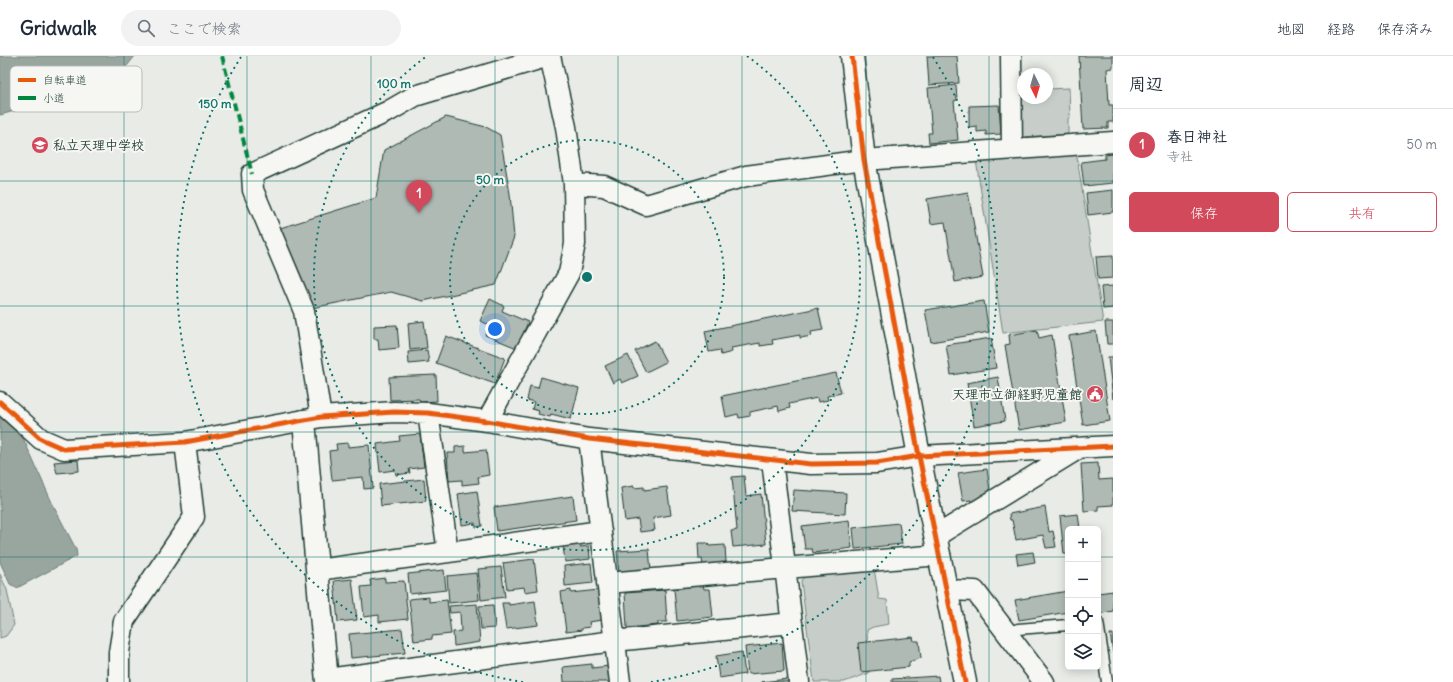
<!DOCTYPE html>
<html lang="ja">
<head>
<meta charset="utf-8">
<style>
  :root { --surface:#fff; --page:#f2f2f3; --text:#1f2937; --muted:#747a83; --line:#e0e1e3; --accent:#d1495b }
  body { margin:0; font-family:Delius,"Klee One",sans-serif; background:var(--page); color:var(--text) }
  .controls { position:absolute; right:12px; bottom:12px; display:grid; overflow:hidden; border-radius:6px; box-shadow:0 2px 10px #0003 }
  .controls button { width:36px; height:36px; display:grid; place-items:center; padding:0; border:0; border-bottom:1px solid var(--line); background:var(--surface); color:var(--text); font:20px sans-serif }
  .compass { position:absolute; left:1017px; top:12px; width:36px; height:36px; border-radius:50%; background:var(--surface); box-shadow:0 2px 10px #0003; rotate:175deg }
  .you { position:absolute; left:495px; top:273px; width:14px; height:14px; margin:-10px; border:3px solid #fff; border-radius:50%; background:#1a73e8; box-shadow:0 0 0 6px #1a73e833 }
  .badge { display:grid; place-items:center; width:26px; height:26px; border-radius:50%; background:var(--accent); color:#fff; font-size:13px; font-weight:700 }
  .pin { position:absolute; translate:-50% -33px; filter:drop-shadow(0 1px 2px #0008) }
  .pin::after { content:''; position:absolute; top:21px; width:14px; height:12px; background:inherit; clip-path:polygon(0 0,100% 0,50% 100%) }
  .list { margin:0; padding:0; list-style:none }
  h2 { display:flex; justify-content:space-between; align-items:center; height:52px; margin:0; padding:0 16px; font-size:17px }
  h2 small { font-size:13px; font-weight:400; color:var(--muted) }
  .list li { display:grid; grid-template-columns:26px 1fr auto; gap:12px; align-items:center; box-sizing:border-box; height:72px; padding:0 16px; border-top:1px solid var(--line) }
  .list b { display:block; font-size:15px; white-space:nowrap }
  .list p { margin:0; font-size:13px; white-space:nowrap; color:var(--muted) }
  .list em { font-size:13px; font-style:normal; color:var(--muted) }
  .actions { display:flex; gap:8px; padding:12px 16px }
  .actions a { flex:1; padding:9px 0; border:1px solid var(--accent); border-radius:6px; text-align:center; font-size:14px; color:var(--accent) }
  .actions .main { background:var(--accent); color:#fff }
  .icon { flex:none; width:22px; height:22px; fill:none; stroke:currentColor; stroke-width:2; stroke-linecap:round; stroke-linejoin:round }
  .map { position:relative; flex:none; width:1113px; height:626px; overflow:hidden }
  header { display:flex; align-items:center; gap:24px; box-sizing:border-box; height:56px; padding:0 20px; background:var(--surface); border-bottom:1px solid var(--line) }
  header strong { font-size:19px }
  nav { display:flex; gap:22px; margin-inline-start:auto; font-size:14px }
  .search { width:280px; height:36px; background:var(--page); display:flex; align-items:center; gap:10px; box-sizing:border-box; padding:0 14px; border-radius:22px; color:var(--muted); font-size:15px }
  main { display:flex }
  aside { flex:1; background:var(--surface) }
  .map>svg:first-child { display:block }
  .green { fill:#c7cec9; stroke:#73867e }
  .water { fill:#99a6a0; stroke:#687c75 }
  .building { fill:#b0bab5; stroke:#1f3d34 }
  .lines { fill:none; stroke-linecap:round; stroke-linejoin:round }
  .service-casing { stroke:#1f3d34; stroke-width:13 }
  .minor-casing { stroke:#1f3d34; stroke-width:23 }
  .tertiary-casing { stroke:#1f3d34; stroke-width:25 }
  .service { stroke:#f6f6f2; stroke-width:10 }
  .minor { stroke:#f6f6f2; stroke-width:20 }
  .tertiary { stroke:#f6f6f2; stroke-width:22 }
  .quiet { stroke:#00873e; stroke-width:4; stroke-dasharray:8 4; stroke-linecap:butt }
  .cycleway-casing { stroke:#f6f6f2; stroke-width:8 }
  .cycleway { stroke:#e8590c; stroke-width:5 }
  .grid { fill:none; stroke:#0f766e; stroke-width:1; stroke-opacity:0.55 }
  .ring { fill:none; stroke:#0f766e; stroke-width:2; stroke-dasharray:2 4 }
  .labels { text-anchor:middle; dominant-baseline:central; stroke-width:4; stroke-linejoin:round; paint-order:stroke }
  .poi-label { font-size:13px; font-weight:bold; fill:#1f3d34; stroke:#f6f6f2; text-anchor:start }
  .key { fill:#f6f6f2; stroke:#b6beb9; stroke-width:1 }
  .key-label { font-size:11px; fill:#1f3d34 }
  .centre { fill:#0f766e; stroke:#f6f6f2; stroke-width:2 }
  .ring-label { font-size:12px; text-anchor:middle; font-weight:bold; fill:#0f766e; stroke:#f6f6f2; stroke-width:4; stroke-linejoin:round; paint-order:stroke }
</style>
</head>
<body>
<header>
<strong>Gridwalk</strong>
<div class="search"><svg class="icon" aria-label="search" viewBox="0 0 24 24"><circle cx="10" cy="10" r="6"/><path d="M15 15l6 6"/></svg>ここで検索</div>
<nav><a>地図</a><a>経路</a><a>保存済み</a></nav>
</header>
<main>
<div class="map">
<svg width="1113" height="626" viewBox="0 0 1113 626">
  <rect width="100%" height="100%" fill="#e9ebe7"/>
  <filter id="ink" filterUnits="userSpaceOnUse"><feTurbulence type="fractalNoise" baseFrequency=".025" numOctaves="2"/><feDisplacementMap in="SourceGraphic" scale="8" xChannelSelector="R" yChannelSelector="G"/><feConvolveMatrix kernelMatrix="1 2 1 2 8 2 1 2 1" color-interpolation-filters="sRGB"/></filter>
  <g filter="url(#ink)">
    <!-- green -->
    <path class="green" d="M1069,32L1070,60L1068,63V78L1021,81L1018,42H1047V33Z
      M1076,95L1103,266L1003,277L976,104Z
      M873,506L879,543L887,544L889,568L873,571L867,574L869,617L844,626H814L801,525L810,513Z
      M0,518L7,534L14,569L6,580L0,582Z"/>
    <!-- water -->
    <path class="water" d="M0,0H135L123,15L96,33L0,59Z
      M0,361L23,382L54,451L76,493L77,500L17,532L10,528L0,506Z"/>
    <!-- building -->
    <path class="building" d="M927,0H957L959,27L929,29Z
      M1079,0H1113V12L1107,13L1109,49H1113V66H1108V72L1083,73Z
      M956,29L957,44L954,45L958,84L929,87L928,77H932L928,32Z
      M999,49L1001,78L986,79V75L977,76V70L969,71V50Z
      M446,61L486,71L500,79L510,138L514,181L496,229L423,245L391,236L312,252L277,173L376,142L384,94Z
      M1113,98V127L1084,130L1081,106L1105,103V99Z
      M1113,134V156L1088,159L1086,137Z
      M968,136L983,221L955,226L945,166L931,168L927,143Z
      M1113,200V222L1098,223L1096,201Z
      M1113,230V252L1103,253L1101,231Z
      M490,243L504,250L502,255L528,266L517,292L485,279L490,269L480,265Z
      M984,245L989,276L931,286L925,254Z
      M818,252L823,274L811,276L812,280L800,282V279L772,284L773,288L760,290V287L731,292L732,296L721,299L720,294L709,296L705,275Z
      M424,265L427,292L410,294L408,267Z
      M1105,266H1113V288H1107Z
      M397,269L399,292L379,294L378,283H374V270Z
      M1037,274L1039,282L1052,279L1066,366L1019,374L1005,289L1010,288L1009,279Z
      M1096,275L1110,365L1083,369L1069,280Z
      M446,280L505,302L495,328L436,307Z
      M991,282L996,312L951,319L946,289Z
      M655,285L666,306L646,316L635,295Z
      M427,294L429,306L409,308L408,296Z
      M628,299L638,320L622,327L620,323L613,327L605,310Z
      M1108,301H1113V343Z
      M836,317L841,337L827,340L828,344L818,346L817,342L789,348L790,352L779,355L778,350L750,356V360L739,362L738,358L726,361L722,340Z
      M436,319L437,345L420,346L419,343L390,344L389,321Z
      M541,321L579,332L571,363L551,358L550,361L538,358L539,355L532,353L534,346L527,344L530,330L538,332Z
      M998,321L1005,365L974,370L967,327Z
      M420,378L424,411L409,413L410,417L396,419L395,414L380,416L377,388L400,385L399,380Z
      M348,387V391L369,389L373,432L364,433L363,421L332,424L329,395L337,394L336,388Z
      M465,390V396L486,394L489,419L478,421L479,427L462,429V424L449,425L447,397H455V391Z
      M78,404L79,415L57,417L54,406Z
      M1098,407L1099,424L1113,423V449L1098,450V454L1084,455L1081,408Z
      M987,413L991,442L971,446V444L963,445L958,417Z
      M744,420L746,440L761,438L766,488L733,491L731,475L737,474L732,421Z
      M424,423L426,445L381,450L379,428Z
      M634,430V432L644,431V434L667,431L671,459L653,462L655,474L640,476L638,463L625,465L621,432Z
      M794,434L846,437L845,458L792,455Z
      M477,435L482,470L476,471L475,467L462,469L458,438Z
      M573,440L576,464L497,475L494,451Z
      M1045,451L1049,476L1053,475L1056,491L1046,492L1043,479L1016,484L1012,464H1010L1009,458Z
      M1078,458L1080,473H1068V498H1064L1060,460Z
      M849,464L852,492L813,497L812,493H805L802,470Z
      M899,467L902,488L855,493L853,472Z
      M698,487H708L709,490L725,489L726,507L703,509L702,503H699Z
      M580,488V491L589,490L590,503L565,506L563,490Z
      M649,493L651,515L619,518L617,495Z
      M1033,496L1035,506L1018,509L1016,498Z
      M534,503L538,534L525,536L524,531L507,533L503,507Z
      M591,507L593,527L565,530L564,510Z
      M501,511L505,541L481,544L478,513Z
      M444,514L446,534L410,538L408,518Z
      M477,517L479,544L449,547L447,520Z
      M385,522V526L404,525L408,563L379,566V559L364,561L361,531L371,530L370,524Z
      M352,523L357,564L338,566L334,525Z
      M703,529L704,533H710L713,561L677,565L674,533Z
      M571,534V537L599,534L602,564L589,566L590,571L582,572V574L566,576L561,536Z
      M665,534L667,566H658V569L627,572L625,537Z
      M1068,535V556L1019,564L1015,544Z
      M1113,535V555L1098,558V537Z
      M429,541V546L447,544L451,578L432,580V583L414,585L409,543Z
      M535,545L538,569L506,573L502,547H509V549Z
      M477,548L480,586L454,590L453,576L461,575L460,556L450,557L449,550Z
      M493,549L495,572L481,573L479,550Z
      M402,573L405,597L351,602L349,578Z
      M1110,578H1113V596Z
      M913,581L914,585H919L921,602L909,606V611L861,616L858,587Z
      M782,587L784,615L748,618L745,591Z
      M742,596L745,618L719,622L716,600Z
      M592,608V612L609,610L611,626H564L563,611Z
      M938,620L939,626H892V623Z
      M788,623V626H761Z"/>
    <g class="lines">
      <!-- service casing -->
      <g class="service-casing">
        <path id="service" d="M1098,566L1107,626
          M1007,577L1018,573L1068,569"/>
      </g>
      <!-- minor casing -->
      <g class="minor-casing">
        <path id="minor" d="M1011,0L1012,93
          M574,128L604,130L646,149L746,120L864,104L1113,86
          M0,346L41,383L64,393L185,386L321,361L394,356L428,357L487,365L589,383L811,408L877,407L919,400L1113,390
          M428,357L448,496
          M321,361L304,255L253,134L252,118L389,55L415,40L549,0
          M487,365L569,217L575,188L574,128L566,71L550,0
          M589,383L620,626
          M772,404L799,626
          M936,480L1078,393
          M317,514L601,475
          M607,527L940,499
          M947,534L975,535L1044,626
          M327,623L614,585L792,567
          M119,626V596L124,565L194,461L185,386"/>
      </g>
      <!-- tertiary casing -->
      <g class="tertiary-casing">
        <path id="tertiary" d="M852,0L864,104L919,400L965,626
          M304,365L327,626"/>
      </g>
      <!-- service -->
      <use href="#service" class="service"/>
      <!-- minor -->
      <use href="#minor" class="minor"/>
      <!-- tertiary -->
      <use href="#tertiary" class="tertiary"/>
      <!-- quiet -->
      <path class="quiet" d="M222,0L252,118"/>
      <!-- cycleway casing -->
      <g class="cycleway-casing">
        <path id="cycleway" d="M852,0L864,104L919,400L965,626
          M0,346L41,383L64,393L185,386L321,361L394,356L428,357L487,365L589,383L811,408L877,407L919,400L1113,390"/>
      </g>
      <!-- cycleway -->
      <use href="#cycleway" class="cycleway"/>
    </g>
  </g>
  <!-- grid -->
  <path class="grid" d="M124,0V626M247,0V626M371,0V626M495,0V626M618,0V626M742,0V626M866,0V626M989,0V626M0,125H1113M0,250H1113M0,376H1113M0,501H1068M1098,501H1113"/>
  <!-- distance rings -->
  <g class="ring">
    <circle cx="587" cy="221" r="137"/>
    <path d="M747 0A273 273 0 1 1 427 0"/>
    <path d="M523 626A410 410 0 0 1 241 1M933 1A410 410 0 0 1 651 626"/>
  </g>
  <!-- icons -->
  <defs>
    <g id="school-disc" transform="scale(0.9)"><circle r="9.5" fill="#d1495b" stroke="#f6f6f2"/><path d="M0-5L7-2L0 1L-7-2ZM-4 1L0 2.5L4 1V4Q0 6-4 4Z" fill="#fff"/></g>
    <g id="civic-disc" transform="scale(0.9)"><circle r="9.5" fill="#d1495b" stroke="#f6f6f2"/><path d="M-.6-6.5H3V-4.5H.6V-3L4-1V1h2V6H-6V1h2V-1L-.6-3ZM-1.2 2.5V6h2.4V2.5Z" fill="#fff"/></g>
  </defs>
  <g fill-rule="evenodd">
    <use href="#school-disc" x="40" y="89"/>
    <use href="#civic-disc" x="1095" y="338"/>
  </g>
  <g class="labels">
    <!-- poi labels -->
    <g class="poi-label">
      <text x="53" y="89">私立天理中学校</text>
      <text x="1082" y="338" text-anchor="end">天理市立御経野児童館</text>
    </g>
  </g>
  <!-- legend -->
  <rect x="10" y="10" width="132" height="46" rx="6" class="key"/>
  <rect x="18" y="22" width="18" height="4" fill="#e8590c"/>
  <rect x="18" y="40" width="18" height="4" fill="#00873e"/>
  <g class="key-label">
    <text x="43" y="28">自転車道</text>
    <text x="43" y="46">小道</text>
  </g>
  <circle cx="587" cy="221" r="6" class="centre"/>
  <g class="ring-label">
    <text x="394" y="32">100 m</text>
    <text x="215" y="52">150 m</text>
    <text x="490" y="128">50 m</text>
  </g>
</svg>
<div class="controls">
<button>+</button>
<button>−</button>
<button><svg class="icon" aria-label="locate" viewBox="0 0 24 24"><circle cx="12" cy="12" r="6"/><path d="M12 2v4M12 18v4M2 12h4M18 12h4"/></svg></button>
<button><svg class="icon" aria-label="layers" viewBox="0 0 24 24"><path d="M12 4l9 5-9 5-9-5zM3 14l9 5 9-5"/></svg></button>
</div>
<svg class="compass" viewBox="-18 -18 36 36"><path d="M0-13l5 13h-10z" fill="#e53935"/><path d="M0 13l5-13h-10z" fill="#747a83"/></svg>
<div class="you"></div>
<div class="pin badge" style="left:419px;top:157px">1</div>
</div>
<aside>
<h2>周辺<small></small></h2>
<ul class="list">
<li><span class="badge">1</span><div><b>春日神社</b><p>寺社</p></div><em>50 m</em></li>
</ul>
<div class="actions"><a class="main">保存</a><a>共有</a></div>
</aside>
</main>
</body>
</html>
